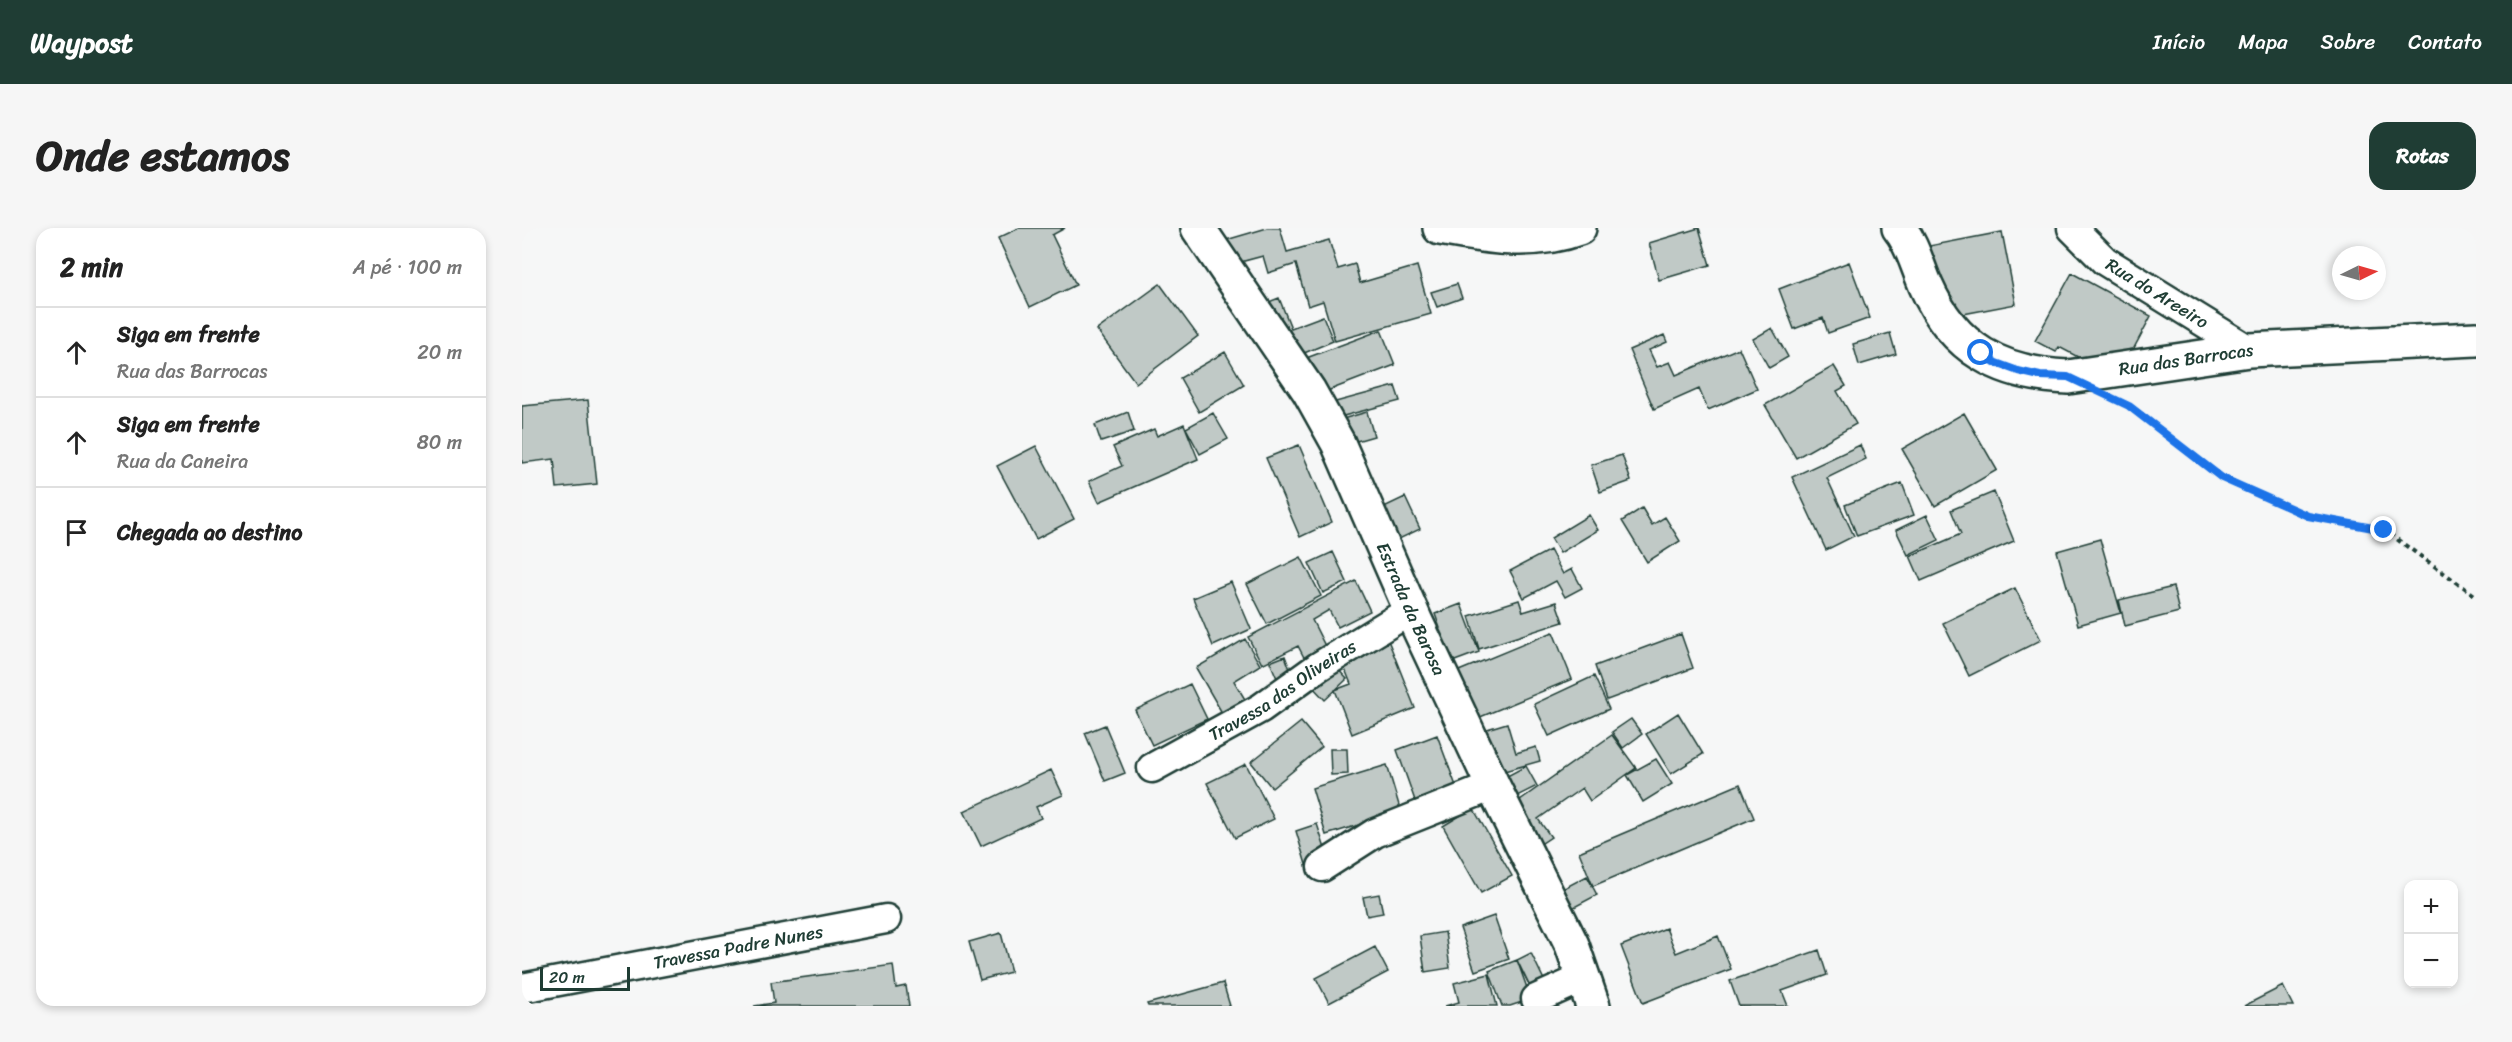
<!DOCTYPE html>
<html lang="pt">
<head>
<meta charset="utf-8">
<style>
  :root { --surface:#fff; --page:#f6f6f6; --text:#222; --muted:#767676; --line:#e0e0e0; --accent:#1f3d34 }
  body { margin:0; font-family:Sriracha,sans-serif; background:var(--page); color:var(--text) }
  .controls { position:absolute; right:18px; bottom:18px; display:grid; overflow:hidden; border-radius:12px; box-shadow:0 3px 9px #0003 }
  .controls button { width:54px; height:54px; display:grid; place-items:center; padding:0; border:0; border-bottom:2px solid var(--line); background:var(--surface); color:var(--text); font:30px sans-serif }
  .compass { position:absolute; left:1810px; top:18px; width:54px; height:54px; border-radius:50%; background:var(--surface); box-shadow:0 3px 9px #0003; rotate:85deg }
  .scale { position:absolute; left:18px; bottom:15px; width:90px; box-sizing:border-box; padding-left:6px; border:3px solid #1f3d34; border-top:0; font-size:16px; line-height:21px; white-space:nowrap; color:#1f3d34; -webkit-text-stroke:4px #fff; paint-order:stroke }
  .stop { position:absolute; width:18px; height:18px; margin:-14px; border:4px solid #1a73e8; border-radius:50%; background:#fff }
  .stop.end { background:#1a73e8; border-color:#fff; box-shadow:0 2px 6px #0008 }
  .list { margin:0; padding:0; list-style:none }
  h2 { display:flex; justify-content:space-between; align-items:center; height:78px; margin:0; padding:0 24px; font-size:26px }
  h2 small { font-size:20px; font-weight:400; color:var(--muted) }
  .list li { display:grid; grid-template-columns:39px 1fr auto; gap:18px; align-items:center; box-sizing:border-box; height:90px; padding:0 24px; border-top:2px solid var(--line) }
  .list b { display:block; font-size:22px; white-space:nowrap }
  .list p { margin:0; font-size:20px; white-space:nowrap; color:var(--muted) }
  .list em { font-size:20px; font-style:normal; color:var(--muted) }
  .icon { flex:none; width:33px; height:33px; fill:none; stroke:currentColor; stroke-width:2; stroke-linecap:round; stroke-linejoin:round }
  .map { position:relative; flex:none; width:1954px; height:778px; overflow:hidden; border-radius:18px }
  header { display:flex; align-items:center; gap:36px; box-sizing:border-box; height:84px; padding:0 30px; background:var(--accent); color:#fff }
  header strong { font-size:28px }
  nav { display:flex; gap:33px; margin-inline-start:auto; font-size:21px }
  .intro { display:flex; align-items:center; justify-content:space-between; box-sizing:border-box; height:144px; padding:0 36px }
  h1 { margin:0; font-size:42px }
  .button { padding:15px 27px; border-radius:18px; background:var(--accent); color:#fff; font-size:21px; font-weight:700 }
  main { display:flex; gap:36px; padding:0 36px }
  aside { flex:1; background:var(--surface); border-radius:18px; box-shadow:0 3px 9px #0003 }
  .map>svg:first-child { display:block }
  .building { fill:#c0c9c6; stroke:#1f3d34; stroke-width:1.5 }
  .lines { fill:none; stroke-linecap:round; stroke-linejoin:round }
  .street-casing { stroke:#1f3d34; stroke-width:33 }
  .secondary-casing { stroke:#1f3d34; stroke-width:38 }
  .path { stroke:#1f3d34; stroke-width:4; stroke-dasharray:4.5 4.5; stroke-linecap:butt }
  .street { stroke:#fff; stroke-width:28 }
  .secondary { stroke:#fff; stroke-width:33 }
  .route { stroke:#1a73e8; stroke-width:8 }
  .labels { text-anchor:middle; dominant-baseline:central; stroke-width:6; stroke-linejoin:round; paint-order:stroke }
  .street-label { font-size:18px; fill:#1f3d34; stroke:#fff }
</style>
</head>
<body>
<header>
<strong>Waypost</strong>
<nav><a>Início</a><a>Mapa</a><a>Sobre</a><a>Contato</a></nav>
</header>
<div class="intro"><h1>Onde estamos</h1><a class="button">Rotas</a></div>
<main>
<aside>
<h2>2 min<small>A pé · 100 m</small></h2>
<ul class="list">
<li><svg class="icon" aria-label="ahead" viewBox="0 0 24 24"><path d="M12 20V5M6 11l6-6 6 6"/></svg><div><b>Siga em frente</b><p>Rua das Barrocas</p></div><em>20 m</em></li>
<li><svg class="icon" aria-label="ahead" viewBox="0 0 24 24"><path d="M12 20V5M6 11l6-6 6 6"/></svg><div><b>Siga em frente</b><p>Rua da Caneira</p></div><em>80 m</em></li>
<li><svg class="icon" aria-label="arrive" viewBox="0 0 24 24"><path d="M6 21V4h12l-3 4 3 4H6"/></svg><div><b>Chegada ao destino</b></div></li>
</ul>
</aside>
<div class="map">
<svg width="1954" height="778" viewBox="0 0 1954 778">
  <rect width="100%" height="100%" fill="#f6f7f7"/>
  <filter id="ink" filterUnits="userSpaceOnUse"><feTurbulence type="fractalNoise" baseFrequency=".0167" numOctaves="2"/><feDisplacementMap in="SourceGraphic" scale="12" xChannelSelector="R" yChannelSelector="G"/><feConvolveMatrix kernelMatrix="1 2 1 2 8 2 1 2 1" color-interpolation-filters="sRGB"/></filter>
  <g filter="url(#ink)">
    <!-- building -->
    <path class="building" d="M497,0H543L530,7L554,57L508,79L476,10Z
      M745,0H758L765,24L807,12L816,41L833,36L838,55L895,38L909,86L813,113L801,73L786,78L774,36L746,45L741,28L711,36L704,12Z
      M1177,0L1188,37L1137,52L1127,15Z
      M1480,4L1494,76L1420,90L1407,18Z
      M1327,34L1348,90L1306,105L1301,90L1272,101L1257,61Z
      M1550,45L1629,88L1596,150L1537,119L1534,124L1513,113Z
      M638,56L676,108L614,155L575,102Z
      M935,56L940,70L915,79L909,64Z
      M757,70L769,100L801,88L811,113L751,138L729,81Z
      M1250,100L1266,129L1247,140L1231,111Z
      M859,102L873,137L792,168L779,132Z
      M1368,105L1374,126L1337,137L1331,116Z
      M1142,107L1145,114L1127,122L1135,139L1148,134L1154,147L1217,120L1235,161L1186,182L1177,161L1132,181L1107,122Z
      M703,124L722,157L677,184L658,150Z
      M1312,138L1324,158L1315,163L1334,196L1274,230L1243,177Z
      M873,158L878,173L810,191L806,176Z
      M66,172L75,256L35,260L32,231L0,235V178Z
      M606,184L612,203L579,214L573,197Z
      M845,184L852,208L824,216L817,192Z
      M691,185L706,211L678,226L664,200Z
      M1442,185L1475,242L1413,278L1380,221Z
      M662,196L676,231L577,274L567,253L600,238L591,219L632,201L635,208Z
      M777,217L810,294L778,309L744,230Z
      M1338,217L1344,231L1305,250L1332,308L1304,322L1270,249Z
      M514,218L552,291L514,311L475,238Z
      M1100,227L1109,253L1078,264L1069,237Z
      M1380,255L1392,287L1335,308L1323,277Z
      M1472,264L1492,313L1399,353L1388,328L1439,306L1429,282Z
      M883,269L898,301L852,323L837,291Z
      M1120,280L1130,297L1143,289L1158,313L1125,334L1100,293Z
      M1067,287L1076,302L1038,325L1029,310Z
      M1405,287L1417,312L1386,327L1374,302Z
      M1578,311L1599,385L1556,397L1535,323Z
      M1028,322L1041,346L1050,341L1060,360L1043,369L1034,353L1002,370L988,343Z
      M811,324L825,354L801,365L787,335Z
      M779,329L799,368L745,396L725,356Z
      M834,353L848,383L816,399L807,382L790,392L807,426L786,437L776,418L740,436L726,409Z
      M709,354L729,401L691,418L671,370Z
      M1651,359L1657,384L1603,398L1597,372Z
      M1493,360L1519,412L1447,448L1421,395Z
      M997,372L1001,384L1034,374L1041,394L957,421L947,388Z
      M939,376L957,424L914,440L901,406L918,400L913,386Z
      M1031,404L1050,451L951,492L932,445Z
      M1159,406L1171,440L1085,472L1073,438Z
      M864,407L893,480L830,506L813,462L829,456L817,426Z
      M723,411L738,437L712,453L730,483L707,497L674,440Z
      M763,428L771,449L757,455L748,434Z
      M811,436L825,451L803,472L789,457Z
      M1072,448L1087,481L1027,508L1012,476Z
      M668,456L685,491L630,517L613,482Z
      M1156,485L1181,526L1149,546L1124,506Z
      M1109,491L1120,506L1101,520L1090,504Z
      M779,494L800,519L750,560L729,534Z
      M985,495L994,525L1014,519L1018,533L968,547L955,504Z
      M583,497L603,545L583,553L563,505Z
      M915,507L937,566L896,581L875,522Z
      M1090,507L1114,540L1068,573L1060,560L1016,591L1029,609L1008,623L981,584Z
      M808,521H825L826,546L809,547Z
      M1134,531L1150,556L1121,574L1105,547Z
      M724,536L752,591L713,610L685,555Z
      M865,537L879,584L804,607L790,560Z
      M1004,538L1015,558L981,575L972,555Z
      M529,542L541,567L514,579L519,590L459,618L442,583Z
      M1218,556L1232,590L1071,658L1057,624Z
      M951,580L990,648L959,665L921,598Z
      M795,596L807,633L785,640L774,603Z
      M1065,648L1075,667L1041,685L1031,666Z
      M857,666L861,685L845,688L841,669Z
      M972,688L987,731L953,743L938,700Z
      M1144,700L1154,725L1196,708L1209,741L1121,775L1099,718Z
      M923,704L928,740L903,744L898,708Z
      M479,705L489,744L458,752L447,714Z
      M853,719L866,744L807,775L794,750Z
      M1297,722L1305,747L1260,763L1266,778H1217L1208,753Z
      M1009,725L1023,754L1009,761L995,732Z
      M995,732L1009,771L988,778H980L967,743Z
      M371,737L374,760L384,758L387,778H232L252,775L249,754Z
      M967,746L975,778H923L937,774L932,755Z
      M701,755L708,778H626L625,776Z
      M1761,758L1771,778H1722Z"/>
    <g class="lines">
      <!-- street casing -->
      <g class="street-casing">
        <g id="street">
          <path id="s1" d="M1550,0L1583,33L1727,122"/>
          <path id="s2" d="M630,540L739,480L796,439L889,382"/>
          <path d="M800,639L853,605L971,558"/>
          <path id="s3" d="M0,760L364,691"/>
          <path d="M1014,771L1061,750"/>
        </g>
      </g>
      <!-- secondary casing -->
      <g class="secondary-casing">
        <g id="secondary">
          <path id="s4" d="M676,0L787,163L816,215L894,394L971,558L1050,717L1071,778"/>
          <path d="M918,0C966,9 1011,17 1057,0"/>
          <path id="s5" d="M1377,0C1390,15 1396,40 1404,58C1432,122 1479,146 1546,149L1727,122L1954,111"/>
        </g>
      </g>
      <!-- path -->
      <path class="path" d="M1598,174L1607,178L1700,250L1786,288L1862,302L1954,368"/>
      <!-- street -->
      <use href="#street" class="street"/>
      <!-- secondary -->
      <use href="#secondary" class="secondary"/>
    </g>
  </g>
  <g class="lines" filter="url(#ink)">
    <!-- route -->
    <path class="route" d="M1459,125L1474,135L1496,143L1518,148L1546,149L1607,178L1700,250L1786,288L1862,302"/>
  </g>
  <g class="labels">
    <!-- street labels -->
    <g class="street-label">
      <text stroke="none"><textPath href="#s1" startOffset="108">Rua do Areeiro</textPath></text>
      <text stroke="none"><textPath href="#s5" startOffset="363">Rua das Barrocas</textPath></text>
      <text stroke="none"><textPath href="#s4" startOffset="438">Estrada da Barosa</textPath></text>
      <text stroke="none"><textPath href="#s2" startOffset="152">Travessa das Oliveiras</textPath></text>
      <text stroke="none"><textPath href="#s3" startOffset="220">Travessa Padre Nunes</textPath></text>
    </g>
  </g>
</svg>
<div class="controls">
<button>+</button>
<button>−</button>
</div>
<svg class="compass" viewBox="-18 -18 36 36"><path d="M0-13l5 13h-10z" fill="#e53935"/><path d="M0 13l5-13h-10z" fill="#767676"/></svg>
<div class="scale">20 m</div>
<div class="stop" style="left:1459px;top:125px"></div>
<div class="stop end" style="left:1862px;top:302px"></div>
</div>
</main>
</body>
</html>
